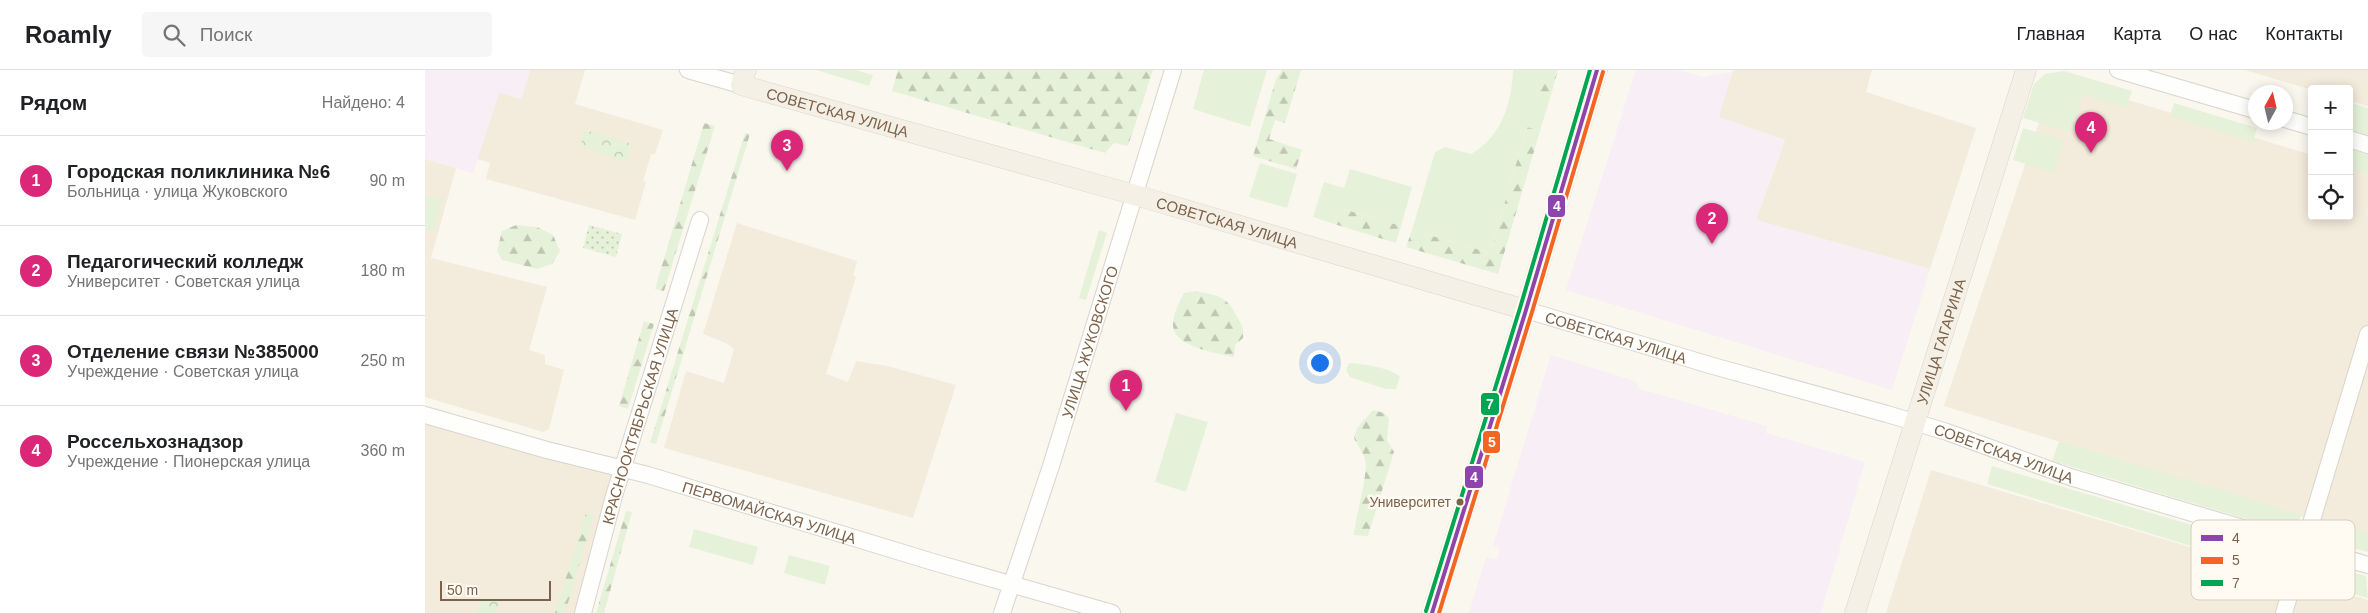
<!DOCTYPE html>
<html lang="ru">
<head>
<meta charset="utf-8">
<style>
  :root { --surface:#fff; --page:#f6f6f6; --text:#202124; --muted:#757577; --line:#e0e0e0; --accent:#db2777 }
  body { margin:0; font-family:Helvetica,sans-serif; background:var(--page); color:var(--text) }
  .controls { position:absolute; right:15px; top:15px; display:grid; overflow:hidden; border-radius:5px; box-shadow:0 2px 12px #0003 }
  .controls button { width:45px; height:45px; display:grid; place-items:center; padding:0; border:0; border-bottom:1px solid var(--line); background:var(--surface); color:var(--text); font:25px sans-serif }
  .compass { position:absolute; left:1823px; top:15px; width:45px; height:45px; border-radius:50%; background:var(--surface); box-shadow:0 2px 12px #0003; rotate:8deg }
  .scale { position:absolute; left:15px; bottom:12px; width:111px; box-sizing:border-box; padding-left:5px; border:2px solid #7c624a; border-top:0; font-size:14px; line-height:18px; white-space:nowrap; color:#7c624a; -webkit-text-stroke:4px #fffbf3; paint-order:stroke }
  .you { position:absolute; left:894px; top:292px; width:18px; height:18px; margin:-12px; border:4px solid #fff; border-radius:50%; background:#1a73e8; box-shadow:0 0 0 8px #1a73e833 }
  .badge { display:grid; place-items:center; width:32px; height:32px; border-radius:50%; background:var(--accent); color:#fff; font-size:16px; font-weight:700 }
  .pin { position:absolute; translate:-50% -41px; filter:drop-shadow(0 1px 2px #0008) }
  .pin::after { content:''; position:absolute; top:26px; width:18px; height:15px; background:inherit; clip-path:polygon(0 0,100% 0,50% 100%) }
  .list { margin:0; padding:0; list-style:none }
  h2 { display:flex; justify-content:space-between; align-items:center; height:65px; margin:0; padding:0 20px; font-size:21px }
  h2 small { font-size:16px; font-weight:400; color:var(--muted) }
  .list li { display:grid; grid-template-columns:32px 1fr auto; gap:15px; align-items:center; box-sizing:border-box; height:90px; padding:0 20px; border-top:1px solid var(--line) }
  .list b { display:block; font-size:19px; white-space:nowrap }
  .list p { margin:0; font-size:16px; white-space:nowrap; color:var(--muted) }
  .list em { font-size:16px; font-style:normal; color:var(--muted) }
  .icon { flex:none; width:28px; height:28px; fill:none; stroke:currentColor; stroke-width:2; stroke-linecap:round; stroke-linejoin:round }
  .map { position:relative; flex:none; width:1943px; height:543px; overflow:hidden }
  header { display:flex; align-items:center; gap:30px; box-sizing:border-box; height:70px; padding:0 25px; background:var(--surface); border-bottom:1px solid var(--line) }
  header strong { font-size:24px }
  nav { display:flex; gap:28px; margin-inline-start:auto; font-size:18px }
  .search { width:350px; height:45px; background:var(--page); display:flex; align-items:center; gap:12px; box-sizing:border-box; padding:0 18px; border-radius:5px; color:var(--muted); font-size:19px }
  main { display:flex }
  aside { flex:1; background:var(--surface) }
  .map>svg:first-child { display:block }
  .residential { fill:#f3ebdc }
  .education { fill:#f8eef6 }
  .grass { fill:#e5f2d9 }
  .forest { fill:url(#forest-firs) }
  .park { fill:url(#park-crowns) }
  .garden { fill:url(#garden-dots) }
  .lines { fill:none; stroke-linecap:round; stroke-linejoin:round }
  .minor-casing { stroke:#d9d4cd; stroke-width:18 }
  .major-casing { stroke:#dbd3cb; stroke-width:21 }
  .minor { stroke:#fefefd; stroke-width:16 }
  .major { stroke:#f4f0e6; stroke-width:20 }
  .bus-1-casing { stroke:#fffbf3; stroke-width:8 }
  .bus-2-casing { stroke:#fffbf3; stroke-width:8 }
  .bus-3-casing { stroke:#fffbf3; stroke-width:8 }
  .bus-1 { stroke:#8e44ad; stroke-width:4 }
  .bus-2 { stroke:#f26522; stroke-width:4 }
  .bus-3 { stroke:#00a651; stroke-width:4 }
  .bus-dot { fill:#7c624a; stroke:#fffbf3; stroke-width:2 }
  .labels { text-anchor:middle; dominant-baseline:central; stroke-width:5; stroke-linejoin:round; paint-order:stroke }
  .bus-label { font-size:14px; fill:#7c624a; stroke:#fffbf3; text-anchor:end }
  .street-label { font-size:15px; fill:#7c624a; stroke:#fffbf3 }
  .key { fill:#fffbf3; stroke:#d8cdc0; stroke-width:1 }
  .key-label { font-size:14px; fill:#7c624a }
  .line-badge { stroke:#fffbf3; stroke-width:2 }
  .badge-label { font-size:14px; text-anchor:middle; font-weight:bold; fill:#fff }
</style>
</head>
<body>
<header>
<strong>Roamly</strong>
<div class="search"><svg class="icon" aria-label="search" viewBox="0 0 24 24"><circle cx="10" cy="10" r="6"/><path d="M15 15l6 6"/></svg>Поиск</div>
<nav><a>Главная</a><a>Карта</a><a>О нас</a><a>Контакты</a></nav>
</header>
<main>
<aside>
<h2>Рядом<small>Найдено: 4</small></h2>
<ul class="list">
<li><span class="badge">1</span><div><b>Городская поликлиника №6</b><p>Больница · улица Жуковского</p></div><em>90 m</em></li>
<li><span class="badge">2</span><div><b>Педагогический колледж</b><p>Университет · Советская улица</p></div><em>180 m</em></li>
<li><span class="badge">3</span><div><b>Отделение связи №385000</b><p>Учреждение · Советская улица</p></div><em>250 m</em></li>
<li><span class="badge">4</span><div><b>Россельхознадзор</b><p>Учреждение · Пионерская улица</p></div><em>360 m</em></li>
</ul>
</aside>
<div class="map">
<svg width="1943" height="543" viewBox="0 0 1943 543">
  <defs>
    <pattern id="forest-firs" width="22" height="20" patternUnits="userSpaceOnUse" patternTransform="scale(1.25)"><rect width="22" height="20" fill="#e5f2d9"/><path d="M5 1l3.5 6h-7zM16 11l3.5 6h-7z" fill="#bfc7b2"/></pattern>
    <pattern id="park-crowns" width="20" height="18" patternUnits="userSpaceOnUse" patternTransform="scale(1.25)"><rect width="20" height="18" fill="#e5f2d9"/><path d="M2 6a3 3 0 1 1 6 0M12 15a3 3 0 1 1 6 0" fill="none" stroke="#bfc7b2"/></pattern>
    <pattern id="garden-dots" width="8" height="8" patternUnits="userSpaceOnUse" patternTransform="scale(1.25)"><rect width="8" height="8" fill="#e5f2d9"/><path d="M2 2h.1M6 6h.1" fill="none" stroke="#bfc7b2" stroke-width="1.8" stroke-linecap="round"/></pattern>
  </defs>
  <rect width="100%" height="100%" fill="#faf7ef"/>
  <!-- residential -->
  <path class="residential" d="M105,0H160L150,34L238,60L230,84H226L225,88L218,111L221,112L210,150L61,109L65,93L52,89L74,22L96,29Z
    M1308,0H1447L1441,22L1551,58L1505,199L1331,150L1360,70L1293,47Z
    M1820,0H1943V36L1924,31V19L1887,20Z
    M1629,8L1887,85V146H1924V96L1943,102V467L1519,336Z
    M0,89L31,98L6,188L122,217L104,280L120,285V294L139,300L124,359L118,362L0,327Z
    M312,153L432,191L428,206L431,207L401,304L423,312L431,291L462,296L531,315L488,448L239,378L261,301L299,313L309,279L301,273L278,264Z
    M0,345L198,398L158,543H0Z
    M1506,400L1943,530V543H1461Z"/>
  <!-- education -->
  <path class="education" d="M0,0H105L96,29L74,23L48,103L0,89Z
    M1211,0H1252L1278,7L1307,2L1294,47L1360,70L1331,150L1505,199L1467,320L1141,220Z
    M1126,285L1213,312L1212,318L1342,356L1341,363L1440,392L1396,543H1044L1061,487L1072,489L1075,478L1068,476Z"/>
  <!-- grass -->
  <path class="grass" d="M391,0H430L448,5L444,16Z
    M779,0H842L825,57L768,39Z
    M1088,0H1114L1109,20L1126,25L1115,61L1102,57L1065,183L987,160L1010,82L1020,77L1046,84C1076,68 1087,32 1088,0Z
    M1639,1L1707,21L1701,38L1658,24L1646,62L1598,48L1609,14L1620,4Z
    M1924,32L1943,38V67L1924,60Z
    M1749,33L1832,58L1828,72L1745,46Z
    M1598,58L1639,70L1629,103L1588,90Z
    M1928,80L1943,84V104L1924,99Z
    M835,93L872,104L862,138L824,127Z
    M925,99L987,117L976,156L914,138L909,154L888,147L899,112L919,118Z
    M0,125L17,130L8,161L0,159Z
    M674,160L682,163L661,230L654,228Z
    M924,293C940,294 961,297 975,306L971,319H961L925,307L921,300Z
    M751,343L783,352L761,422L730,412Z
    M1634,371L1877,445C1869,459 1855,457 1841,455L1627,391Z
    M1567,396L1845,478L1853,487L1855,503L1562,414Z
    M1897,450L1943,463V482L1901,471L1895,461Z
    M269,459L333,477L328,495L264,477Z
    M364,485L405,496L400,515L359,503Z
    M1898,494L1941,506L1943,528L1878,510L1886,499Z"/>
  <!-- forest -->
  <path class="forest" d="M473,0H728L703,76L689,73L680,83L467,21Z
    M857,0H876L860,53L850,50L844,69L877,80L871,99L828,86L851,9Z
    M1114,0H1133L1126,25L1108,20Z
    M279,53L290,56L239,221L230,219Z
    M1102,57L1115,61L1073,204L981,177L987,160L1065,183Z
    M320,63L325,64L231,374L225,373Z
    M914,138L976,156L971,173L909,154Z
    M91,155L112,157L128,165L135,181L127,194L112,199L77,190L72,181L77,161Z
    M771,221C789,225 801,225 810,243C816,255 819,254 818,268L810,275L809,287C794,284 755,277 749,261C745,249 754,233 759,223Z
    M219,251L229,254L203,339L194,336Z
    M948,340L959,343L964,348L962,370L969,382L943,466L929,465C930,447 944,403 940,389C938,382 932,375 929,368L932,358Z
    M201,441L207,442L179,543H171Z
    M161,443L169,445L140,543H130Z"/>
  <!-- park -->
  <path class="park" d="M160,60L207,74L202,92L155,77Z
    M57,526L74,531L71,543H52Z"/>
  <!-- garden -->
  <path class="garden" d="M164,155L197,164L191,187L158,178Z"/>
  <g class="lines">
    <!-- minor casing -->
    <g class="minor-casing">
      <g id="minor">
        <path d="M263,0L316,15"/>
        <path d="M1693,0L1830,40"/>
        <path d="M1860,49L1887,57"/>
        <path d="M1924,69L1943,75"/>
        <path id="s1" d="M1101,240L1288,296L1462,344L1522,362L1645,407L1943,495"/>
        <path id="s2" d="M0,345L122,380L223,405L508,492L687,543"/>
        <path id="s3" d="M158,543L189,426L275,150"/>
        <path id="s4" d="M577,543L626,396L748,0"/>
        <path d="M1859,543L1943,264"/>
      </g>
    </g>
    <!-- major casing -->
    <g class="major-casing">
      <g id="major">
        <path id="s5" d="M321,0L316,15L710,125L1101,240"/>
        <path d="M1007,543L1101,240L1172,0"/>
        <path id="s6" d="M1430,543L1601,0"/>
      </g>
    </g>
    <!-- minor -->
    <use href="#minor" class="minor"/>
    <!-- major -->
    <use href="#major" class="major"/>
    <!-- bus-1 casing -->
    <g class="bus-1-casing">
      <path id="bus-1" d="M1007,543L1101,240L1172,0"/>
    </g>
    <!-- bus-2 casing -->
    <g class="bus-2-casing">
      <path id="bus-2" d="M1014,543L1107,242L1178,2"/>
    </g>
    <!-- bus-3 casing -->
    <g class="bus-3-casing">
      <path id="bus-3" d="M1001,541L1095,238L1165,0"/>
    </g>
    <!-- bus-1 -->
    <use href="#bus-1" class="bus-1"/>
    <!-- bus-2 -->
    <use href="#bus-2" class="bus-2"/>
    <!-- bus-3 -->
    <use href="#bus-3" class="bus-3"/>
  </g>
  <!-- markers -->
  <circle class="bus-dot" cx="1035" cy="432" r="4.5"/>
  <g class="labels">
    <!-- bus labels -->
    <g class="bus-label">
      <text x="1026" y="432">Университет</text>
    </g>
    <!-- street labels -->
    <g class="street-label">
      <text stroke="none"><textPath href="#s5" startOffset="116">СОВЕТСКАЯ УЛИЦА</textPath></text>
      <text stroke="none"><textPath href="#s5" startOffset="521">СОВЕТСКАЯ УЛИЦА</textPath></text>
      <text stroke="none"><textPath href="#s1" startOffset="94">СОВЕТСКАЯ УЛИЦА</textPath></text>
      <text stroke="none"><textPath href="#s4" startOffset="285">УЛИЦА ЖУКОВСКОГО</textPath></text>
      <text stroke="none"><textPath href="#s6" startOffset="285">УЛИЦА ГАГАРИНА</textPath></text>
      <text stroke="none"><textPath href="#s3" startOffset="205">КРАСНООКТЯБРЬСКАЯ УЛИЦА</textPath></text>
      <text stroke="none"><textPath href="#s1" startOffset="499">СОВЕТСКАЯ УЛИЦА</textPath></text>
      <text stroke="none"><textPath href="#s2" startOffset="358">ПЕРВОМАЙСКАЯ УЛИЦА</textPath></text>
    </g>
  </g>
  <!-- legend -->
  <rect x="1766" y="450" width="164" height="80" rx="8" class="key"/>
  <rect x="1776" y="465" width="22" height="6" fill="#8e44ad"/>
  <rect x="1776" y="487" width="22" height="7" fill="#f26522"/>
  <rect x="1776" y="510" width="22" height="6" fill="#00a651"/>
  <g class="key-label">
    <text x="1807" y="473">4</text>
    <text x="1807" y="495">5</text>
    <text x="1807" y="518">7</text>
  </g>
  <g class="line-badge">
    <rect x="1122" y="124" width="19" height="24" rx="5" fill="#8e44ad"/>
    <rect x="1055" y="322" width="20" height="24" rx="5" fill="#00a651"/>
    <rect x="1057" y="360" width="19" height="24" rx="5" fill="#f26522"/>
    <rect x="1039" y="395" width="20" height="24" rx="5" fill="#8e44ad"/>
  </g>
  <g class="badge-label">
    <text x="1132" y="141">4</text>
    <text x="1065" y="339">7</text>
    <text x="1067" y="377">5</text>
    <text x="1049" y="412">4</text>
  </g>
</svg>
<div class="controls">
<button>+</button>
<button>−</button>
<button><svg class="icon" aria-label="locate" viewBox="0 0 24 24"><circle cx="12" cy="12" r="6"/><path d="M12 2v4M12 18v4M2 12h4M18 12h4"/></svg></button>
</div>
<svg class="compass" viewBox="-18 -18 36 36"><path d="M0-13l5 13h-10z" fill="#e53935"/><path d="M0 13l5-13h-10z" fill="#757577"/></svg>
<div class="scale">50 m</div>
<div class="you"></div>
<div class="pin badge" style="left:701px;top:341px">1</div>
<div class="pin badge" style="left:1287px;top:174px">2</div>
<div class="pin badge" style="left:362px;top:101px">3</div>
<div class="pin badge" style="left:1666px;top:83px">4</div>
</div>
</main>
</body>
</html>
